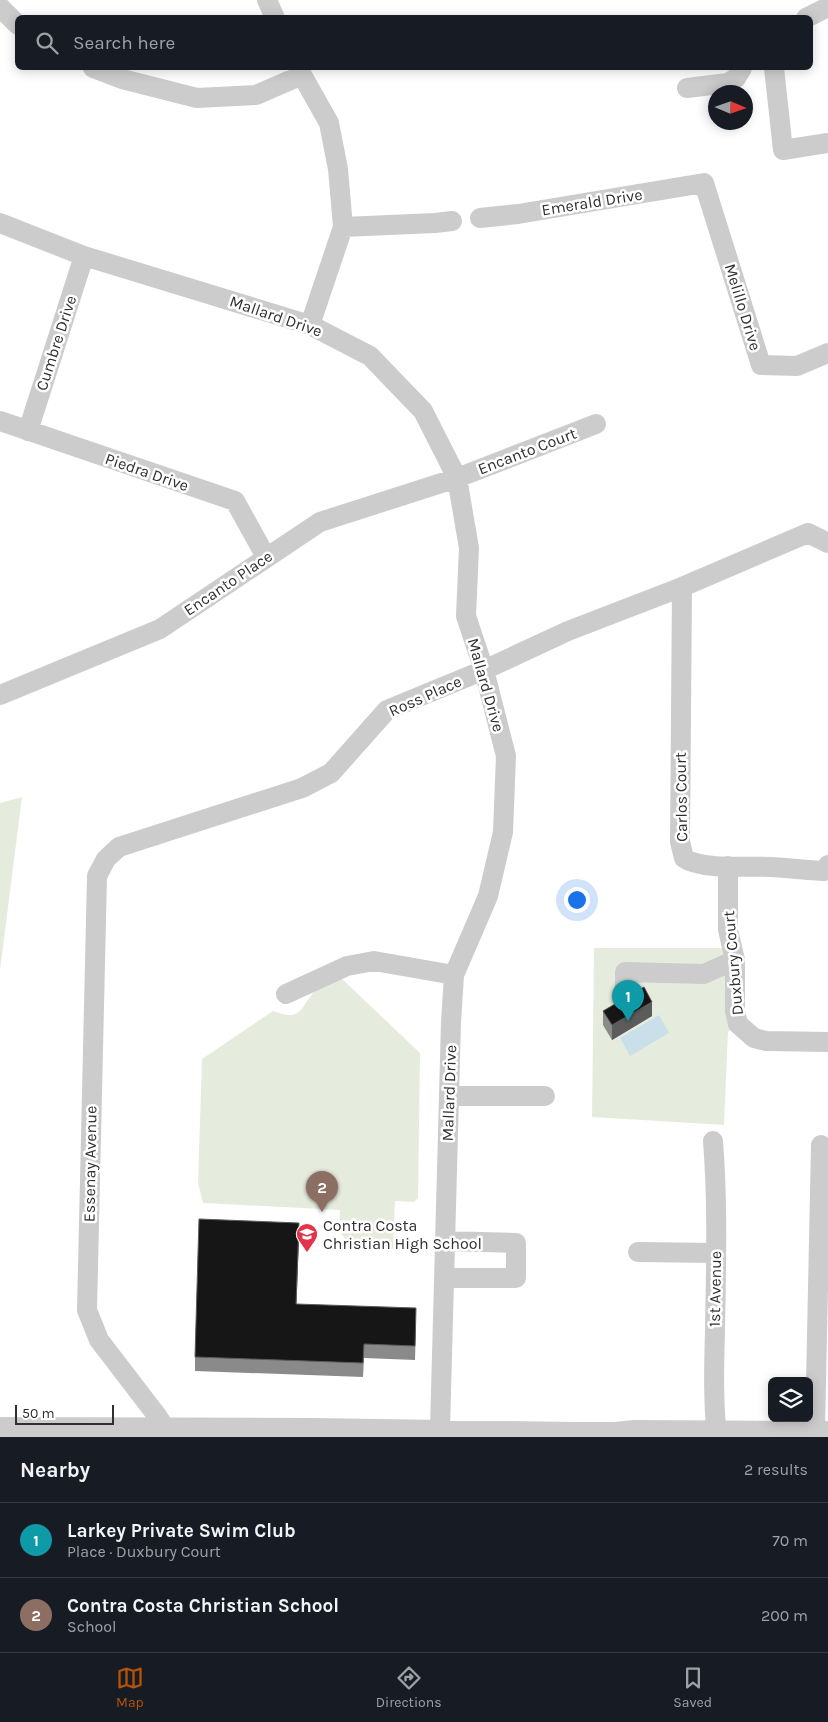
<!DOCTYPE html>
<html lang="en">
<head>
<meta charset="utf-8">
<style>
  :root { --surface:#171b24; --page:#20242c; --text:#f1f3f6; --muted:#9ea1a6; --line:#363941; --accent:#b45309 }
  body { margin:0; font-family:Karla,sans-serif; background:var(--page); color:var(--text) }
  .controls { position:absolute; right:15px; bottom:15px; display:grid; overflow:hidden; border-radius:8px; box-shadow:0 2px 12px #0003 }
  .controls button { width:45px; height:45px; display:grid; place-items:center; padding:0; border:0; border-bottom:1px solid var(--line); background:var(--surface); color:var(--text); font:25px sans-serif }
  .compass { position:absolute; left:708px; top:85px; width:45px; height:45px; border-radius:50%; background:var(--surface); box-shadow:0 2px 12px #0003; rotate:92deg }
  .scale { position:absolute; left:15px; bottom:12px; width:99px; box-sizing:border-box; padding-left:5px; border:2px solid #2f2f2f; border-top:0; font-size:14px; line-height:18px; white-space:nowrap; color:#2f2f2f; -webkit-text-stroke:4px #fff; paint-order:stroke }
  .you { position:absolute; left:576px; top:899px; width:18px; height:18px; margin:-12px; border:4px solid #fff; border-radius:50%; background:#1a73e8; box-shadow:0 0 0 8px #1a73e833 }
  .badge { display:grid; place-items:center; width:32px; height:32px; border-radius:50%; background:var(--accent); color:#fff; font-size:16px; font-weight:700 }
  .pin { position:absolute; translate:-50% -41px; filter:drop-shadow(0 1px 2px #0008) }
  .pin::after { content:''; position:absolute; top:26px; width:18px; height:15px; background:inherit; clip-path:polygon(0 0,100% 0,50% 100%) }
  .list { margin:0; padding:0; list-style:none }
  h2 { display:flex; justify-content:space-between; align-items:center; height:65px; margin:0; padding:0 20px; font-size:21px }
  h2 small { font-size:16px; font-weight:400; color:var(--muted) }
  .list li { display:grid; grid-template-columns:32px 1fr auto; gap:15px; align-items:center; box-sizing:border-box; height:75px; padding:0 20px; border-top:1px solid var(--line) }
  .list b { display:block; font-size:19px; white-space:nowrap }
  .list p { margin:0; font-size:16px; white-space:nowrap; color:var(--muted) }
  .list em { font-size:16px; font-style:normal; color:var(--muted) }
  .icon { flex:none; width:28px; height:28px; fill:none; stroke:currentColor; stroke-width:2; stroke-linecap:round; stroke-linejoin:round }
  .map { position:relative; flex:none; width:828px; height:1437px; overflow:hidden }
  .search { position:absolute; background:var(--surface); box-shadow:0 2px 12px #0003; left:15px; right:15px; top:15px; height:55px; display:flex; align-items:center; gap:12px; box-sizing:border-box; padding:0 18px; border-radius:8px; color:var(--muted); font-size:19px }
  .sheet { height:215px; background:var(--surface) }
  nav { display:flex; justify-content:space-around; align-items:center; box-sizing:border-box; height:70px; border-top:1px solid var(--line); background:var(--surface); font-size:14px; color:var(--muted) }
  nav a { display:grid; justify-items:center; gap:2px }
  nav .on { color:var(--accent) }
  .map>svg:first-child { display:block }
  .green { fill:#e6ecdd }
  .water { fill:#c9e0eb }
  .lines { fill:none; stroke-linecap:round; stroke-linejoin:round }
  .minor { stroke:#ccc; stroke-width:20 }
  .wall { fill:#8a8a8a }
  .shaded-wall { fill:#5c5c5c }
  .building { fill:#161616; stroke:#5c5c5c }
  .labels { text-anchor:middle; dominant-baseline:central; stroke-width:5; stroke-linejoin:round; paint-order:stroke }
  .street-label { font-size:16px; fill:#2f2f2f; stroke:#fff }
  .poi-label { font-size:16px; fill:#2f2f2f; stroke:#fff; text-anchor:start }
</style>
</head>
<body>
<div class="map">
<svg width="828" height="1437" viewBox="0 0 828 1437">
  <rect width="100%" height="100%" fill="#fff"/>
  <!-- green -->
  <path class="green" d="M22,797L0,970V803Z
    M594,948H731L738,1024L728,1032L724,1125L592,1117Z
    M340,977L420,1053L418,1198L414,1202L395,1201L393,1249H354L339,1231L340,1210L203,1203L198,1183L202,1059L273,1011C306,1024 299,1003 318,989C324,984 333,981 340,977Z"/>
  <!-- water -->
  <path class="water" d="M659,1015L669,1033L630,1056L620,1038Z"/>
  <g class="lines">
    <!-- minor -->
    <path class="minor" d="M267,0L275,18
      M0,7L18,25
      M806,18L828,7
      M93,68L122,79L197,98L256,95L302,75
      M298,68L329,123L338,169L343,227L310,325
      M774,68L783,150L828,143
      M687,88L728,83L736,78L742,68
      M480,218L518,214L704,183L761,365L797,366L828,353
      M0,223L84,256L310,325L370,356L423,411L457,478L469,548L466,616L484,670L506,756L503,832L488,896L454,975L451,1022L440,1429
      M343,227L435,223L452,221
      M0,421L235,501L266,557
      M28,431L84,256
      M682,587L680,842L684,858C701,870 748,866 770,867C788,868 806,870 824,871L828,865
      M0,695L160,629L320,522L457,478L596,424
      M728,866V930L735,960V1011L738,1024L754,1038L766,1041L828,1042
      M286,994L347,966L374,961L454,975
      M625,996V972L704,974L735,960
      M449,1096H545
      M713,1141C718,1204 716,1267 715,1331C714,1366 713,1402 717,1437
      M638,1252L716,1253
      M444,1278H516V1243L445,1241
      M0,1427L313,1428L575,1432H615L634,1430L828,1431
      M165,1428L158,1417L99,1340L87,1310L97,876L106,859L119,847L302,788L331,773L387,710L484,670L568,631L682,587L808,533L828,543
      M815,1431L821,1145"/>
  </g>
  <!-- wall -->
  <path class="wall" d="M603,1011L652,1016L612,1040L603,1025Z
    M299,1237L296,1304L416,1322L415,1360L364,1358L363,1377L195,1371V1357Z"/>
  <!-- shaded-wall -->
  <path class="shaded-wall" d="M652,1002V1016L612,1040V1025Z
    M299,1223V1237L296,1318V1304Z"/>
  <!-- building -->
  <path class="building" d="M644,987L652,1002L612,1025L603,1011Z
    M199,1219L299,1223L296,1304L416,1308L415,1346L364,1344L363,1363L195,1357Z"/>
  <!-- icons -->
  <defs>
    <g id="school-pin" transform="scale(1.125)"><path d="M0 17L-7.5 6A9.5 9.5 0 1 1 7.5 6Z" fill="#e2344b" stroke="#fff"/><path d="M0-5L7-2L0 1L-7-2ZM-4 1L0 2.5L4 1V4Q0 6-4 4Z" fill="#fff"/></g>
  </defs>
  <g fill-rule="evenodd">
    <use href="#school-pin" x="307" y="1234"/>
  </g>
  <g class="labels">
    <!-- street labels -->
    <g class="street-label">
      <text transform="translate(592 202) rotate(-9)">Emerald Drive</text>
      <text transform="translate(743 307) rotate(73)">Melillo Drive</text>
      <text transform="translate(276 316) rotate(19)">Mallard Drive</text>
      <text transform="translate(56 343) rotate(-72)">Cumbre Drive</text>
      <text transform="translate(527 451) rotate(-21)">Encanto Court</text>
      <text transform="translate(147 472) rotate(19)">Piedra Drive</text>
      <text transform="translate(228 583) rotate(-34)">Encanto Place</text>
      <text transform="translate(486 685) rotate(74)">Mallard Drive</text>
      <text transform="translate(425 696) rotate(-24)">Ross Place</text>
      <text transform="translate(681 797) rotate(-91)">Carlos Court</text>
      <text transform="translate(733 963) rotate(-95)">Duxbury Court</text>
      <text transform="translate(449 1093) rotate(-88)">Mallard Drive</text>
      <text transform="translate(90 1164) rotate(-89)">Essenay Avenue</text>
      <text transform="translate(715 1289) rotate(-89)">1st Avenue</text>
    </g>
    <!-- poi labels -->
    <g class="poi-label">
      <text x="323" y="1225">Contra Costa<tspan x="323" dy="18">Christian High School</tspan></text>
    </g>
  </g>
</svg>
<div class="controls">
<button><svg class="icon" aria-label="layers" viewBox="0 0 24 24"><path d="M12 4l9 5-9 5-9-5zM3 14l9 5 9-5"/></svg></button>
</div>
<svg class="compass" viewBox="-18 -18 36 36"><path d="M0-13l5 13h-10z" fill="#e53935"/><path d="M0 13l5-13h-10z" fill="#9ea1a6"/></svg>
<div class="scale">50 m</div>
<div class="you"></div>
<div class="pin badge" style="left:628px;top:1021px;background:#0f9aa8">1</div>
<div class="pin badge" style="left:322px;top:1212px;background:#8d6e63">2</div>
<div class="search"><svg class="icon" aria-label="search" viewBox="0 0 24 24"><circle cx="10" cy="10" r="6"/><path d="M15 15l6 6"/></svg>Search here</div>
</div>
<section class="sheet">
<h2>Nearby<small>2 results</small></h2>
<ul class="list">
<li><span class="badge" style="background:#0f9aa8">1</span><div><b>Larkey Private Swim Club</b><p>Place · Duxbury Court</p></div><em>70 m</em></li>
<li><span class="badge" style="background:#8d6e63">2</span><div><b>Contra Costa Christian School</b><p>School</p></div><em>200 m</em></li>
</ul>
</section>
<nav>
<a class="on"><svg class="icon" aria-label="map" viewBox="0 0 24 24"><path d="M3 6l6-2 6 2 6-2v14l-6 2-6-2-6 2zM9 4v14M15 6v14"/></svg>Map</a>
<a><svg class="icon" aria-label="directions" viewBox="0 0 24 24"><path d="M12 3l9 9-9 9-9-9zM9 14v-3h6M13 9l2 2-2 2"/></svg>Directions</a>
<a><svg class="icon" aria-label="saved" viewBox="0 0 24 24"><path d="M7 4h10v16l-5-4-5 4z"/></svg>Saved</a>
</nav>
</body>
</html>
